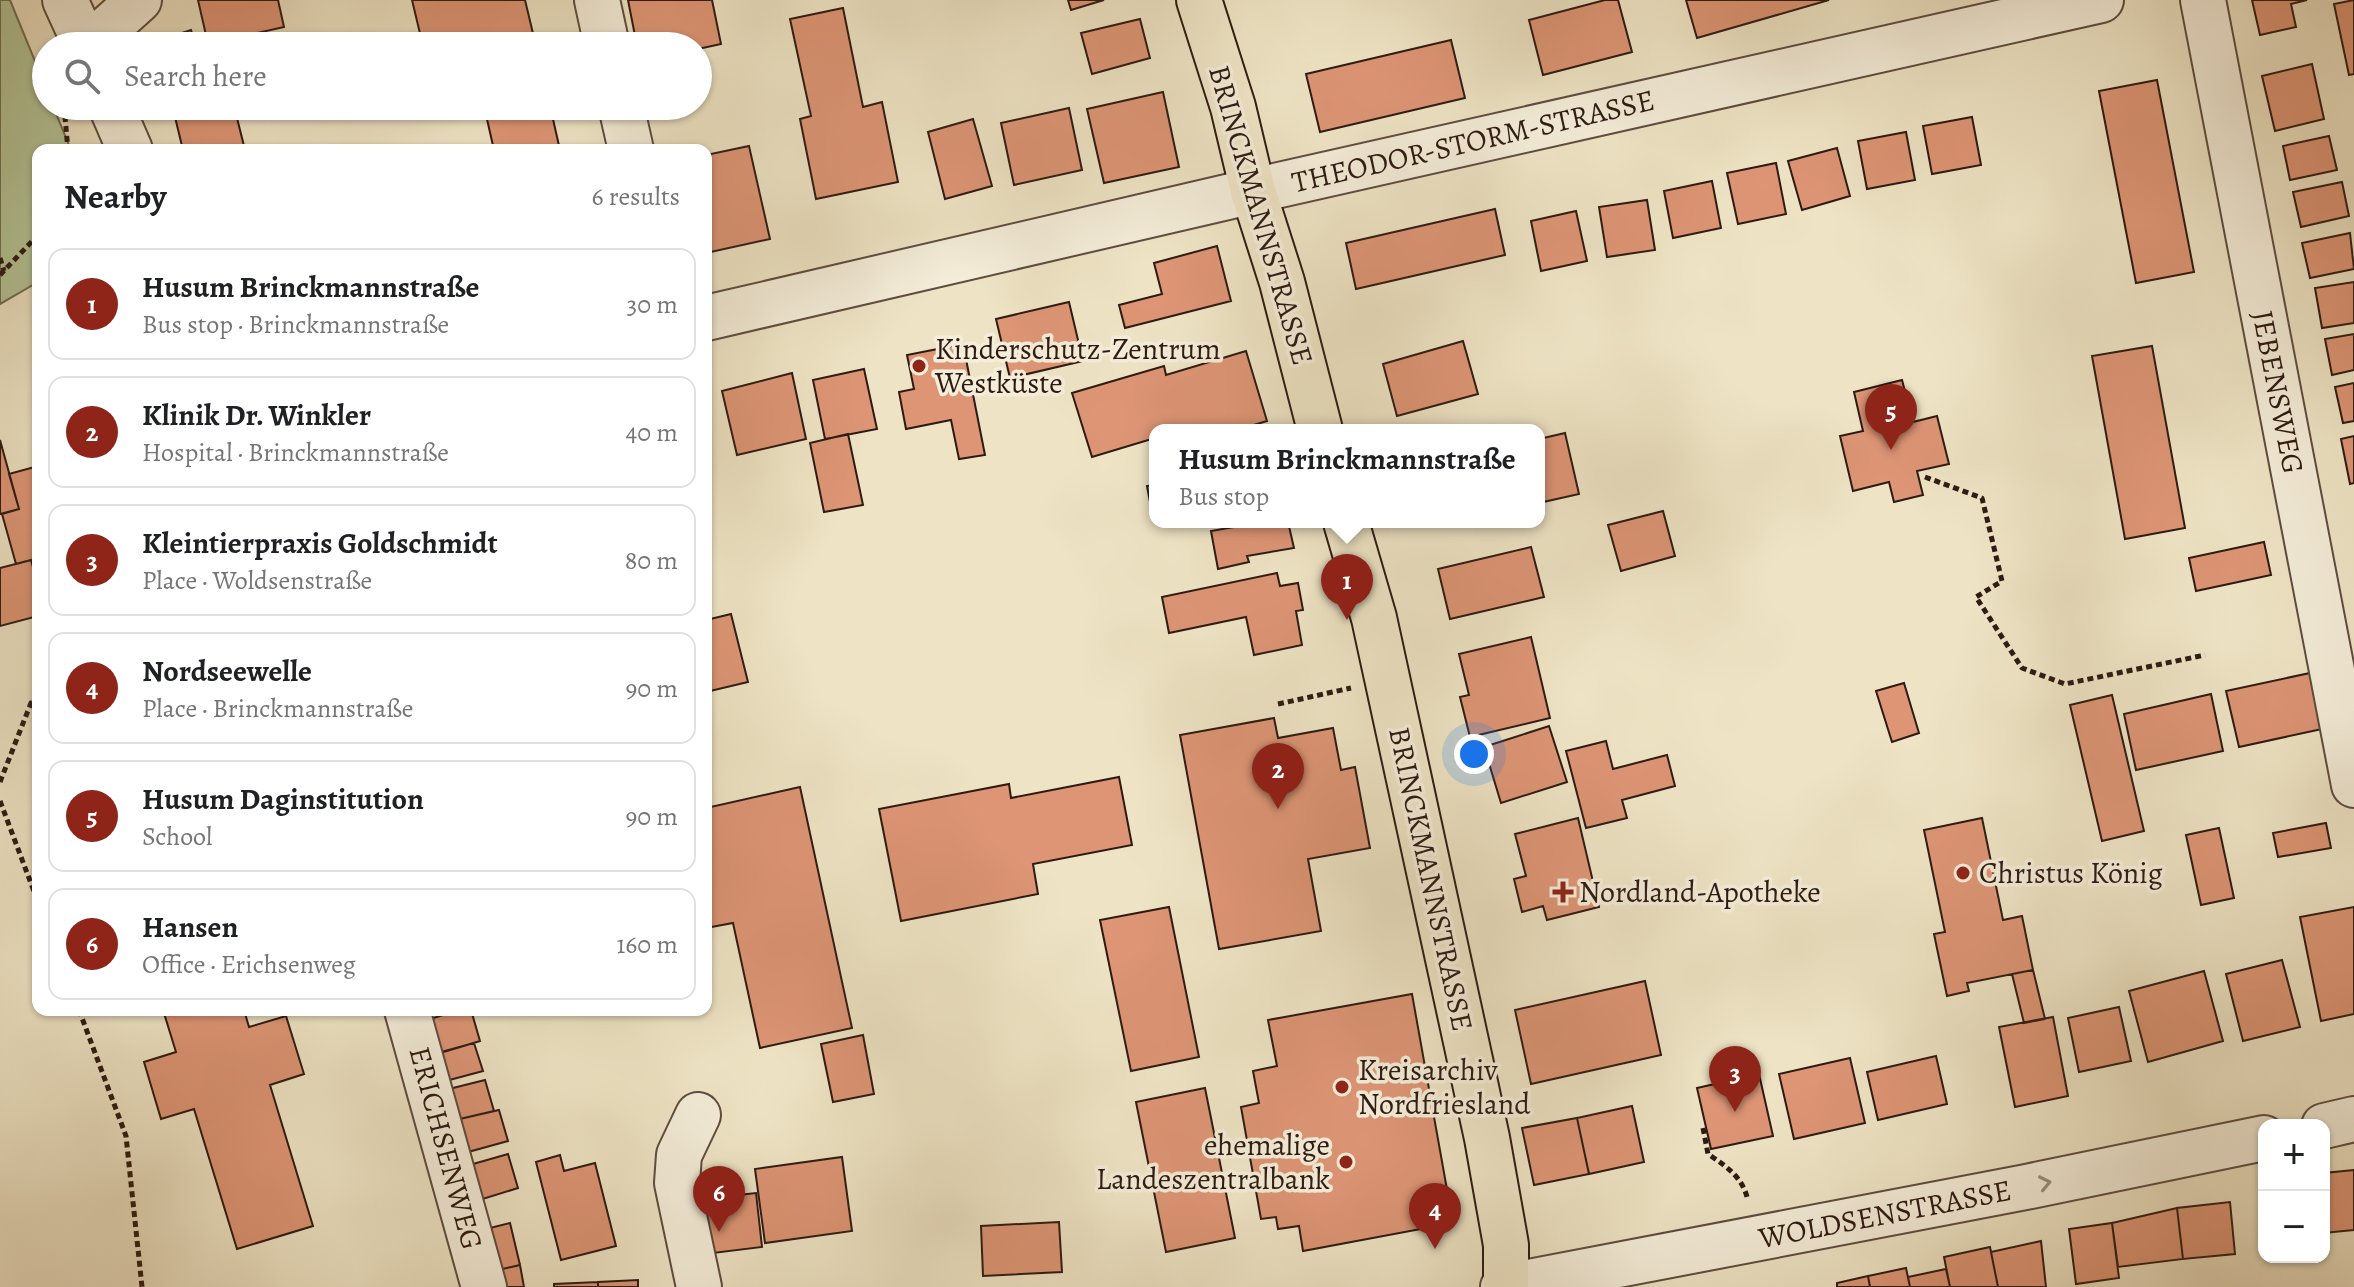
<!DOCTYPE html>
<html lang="en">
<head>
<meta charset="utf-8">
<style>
  :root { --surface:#fff; --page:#f2f2f2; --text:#202124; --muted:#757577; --line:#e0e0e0; --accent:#8f2418 }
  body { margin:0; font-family:Alegreya,serif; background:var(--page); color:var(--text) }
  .controls { position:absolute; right:24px; bottom:24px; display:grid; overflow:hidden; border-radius:16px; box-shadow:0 2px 6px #0004 }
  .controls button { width:72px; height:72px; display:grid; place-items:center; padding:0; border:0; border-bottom:2px solid var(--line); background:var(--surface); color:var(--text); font:40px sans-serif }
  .you { position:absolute; left:1474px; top:754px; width:28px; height:28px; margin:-20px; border:6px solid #fff; border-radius:50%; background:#1a73e8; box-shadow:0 0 0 12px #1a73e833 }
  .badge { display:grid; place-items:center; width:52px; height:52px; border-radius:50%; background:var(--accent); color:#fff; font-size:26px; font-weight:700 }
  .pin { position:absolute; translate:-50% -66px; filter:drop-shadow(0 2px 4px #0008) }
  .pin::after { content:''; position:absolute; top:42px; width:28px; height:24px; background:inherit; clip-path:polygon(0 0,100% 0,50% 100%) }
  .popup { position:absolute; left:1149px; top:424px; width:396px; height:104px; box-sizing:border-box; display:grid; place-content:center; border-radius:16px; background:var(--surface); filter:drop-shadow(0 2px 6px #0005); font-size:26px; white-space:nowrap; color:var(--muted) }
  .popup b { font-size:30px; color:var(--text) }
  .popup::after { content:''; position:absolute; left:50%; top:100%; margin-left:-16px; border:16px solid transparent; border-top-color:var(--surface) }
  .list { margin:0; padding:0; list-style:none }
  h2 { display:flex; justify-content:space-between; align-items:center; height:104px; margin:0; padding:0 32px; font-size:34px }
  h2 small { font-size:26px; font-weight:400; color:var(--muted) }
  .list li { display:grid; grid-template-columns:52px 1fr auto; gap:24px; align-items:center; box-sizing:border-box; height:112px; margin:0 16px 16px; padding:0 16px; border:2px solid var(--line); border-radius:16px }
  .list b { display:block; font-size:30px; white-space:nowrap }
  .list p { margin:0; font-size:26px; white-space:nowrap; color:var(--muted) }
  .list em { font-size:26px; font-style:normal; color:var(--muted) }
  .icon { flex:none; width:44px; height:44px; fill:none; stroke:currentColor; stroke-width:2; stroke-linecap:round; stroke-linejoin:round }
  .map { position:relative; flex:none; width:2354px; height:1287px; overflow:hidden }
  .search { position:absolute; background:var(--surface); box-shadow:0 2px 6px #0004; left:32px; top:32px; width:680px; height:88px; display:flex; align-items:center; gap:20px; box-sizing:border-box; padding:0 28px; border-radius:44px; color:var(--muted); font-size:30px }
  .panel { position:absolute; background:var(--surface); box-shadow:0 2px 6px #0004; left:32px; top:144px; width:680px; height:872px; border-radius:16px }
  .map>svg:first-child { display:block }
  .green { fill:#b4c598; stroke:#707056; stroke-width:2 }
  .building { fill:#dd9575; stroke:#2d1a13; stroke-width:2 }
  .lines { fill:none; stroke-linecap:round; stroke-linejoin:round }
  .minor-casing { stroke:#5d4c40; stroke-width:48 }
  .major-casing { stroke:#2d1a13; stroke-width:48 }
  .path { stroke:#2d1a13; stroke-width:5; stroke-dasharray:6 4; stroke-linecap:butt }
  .minor { stroke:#f4edd9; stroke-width:44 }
  .major { stroke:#eee4c5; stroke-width:44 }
  .oneway { stroke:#9a8e80 }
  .poi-dot { fill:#8f2418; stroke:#f4edd9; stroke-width:3 }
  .labels { text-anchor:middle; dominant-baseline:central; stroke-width:7; stroke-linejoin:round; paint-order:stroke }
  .street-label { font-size:30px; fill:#2d1a13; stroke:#f4edd9 }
  .poi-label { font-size:30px; fill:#2d1a13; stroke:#f4edd9; text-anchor:start }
</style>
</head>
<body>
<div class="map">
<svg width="2354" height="1287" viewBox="0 0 2354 1287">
  <rect width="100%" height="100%" fill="#eee4c5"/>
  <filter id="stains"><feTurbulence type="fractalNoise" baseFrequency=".0025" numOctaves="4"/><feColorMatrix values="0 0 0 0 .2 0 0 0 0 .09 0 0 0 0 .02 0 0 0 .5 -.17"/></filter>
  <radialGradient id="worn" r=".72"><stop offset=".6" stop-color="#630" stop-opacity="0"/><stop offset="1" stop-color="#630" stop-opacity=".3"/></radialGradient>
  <!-- green -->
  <path class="green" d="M0,0H10L46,88V106H53L71,150H38V282L0,304Z"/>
  <!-- building -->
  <path class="building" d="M198,0H278L284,27L208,44Z
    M412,0H525L536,46H470L468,39L437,46H423Z
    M628,0H712L721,44L698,49V46H637Z
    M1068,0H1104L1071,10Z
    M1605,0H1618L1632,52L1543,75L1529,20Z
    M1686,0H1829L1697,38Z
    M2252,0H2307L2291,4L2296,27L2260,35Z
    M2354,0V74L2349,75L2334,4Z
    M843,8L863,107L882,102L898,182L816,199L800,119L811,116L790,19Z
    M1140,19L1150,58L1092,74L1081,33Z
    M191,30L196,46H142Z
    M1451,40L1465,98L1320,132L1306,74Z
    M2312,64L2324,119L2275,131L2262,76Z
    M2157,80L2194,272L2136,283L2099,91Z
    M1163,92L1179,167L1104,183L1087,109Z
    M200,106H234L245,150H183L174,113Z
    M484,106H550L560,150H494Z
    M1069,108L1082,170L1014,185L1001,123Z
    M1972,117L1981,165L1932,174L1923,126Z
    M973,119L992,186L945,199L928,132Z
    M1906,132L1915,180L1867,189L1858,141Z
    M2329,136L2337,170L2290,180L2283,146Z
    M749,146L770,239L706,253V155Z
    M1837,148L1850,196L1802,210L1788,161Z
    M1776,163L1786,214L1738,224L1727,173Z
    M1712,181L1721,228L1673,238L1664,191Z
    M2342,182L2349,216L2301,227L2293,192Z
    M1647,200L1655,250L1607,257L1599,207Z
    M1495,209L1505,255L1356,289L1346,243Z
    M1576,211L1587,261L1541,271L1531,221Z
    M2350,233L2354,269L2310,278L2302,243Z
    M1217,246L1231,301L1125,328L1119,305L1162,294L1154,263Z
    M2354,282V323L2322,328L2315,288Z
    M1069,302L1083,361L1010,378L996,319Z
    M2354,334V370L2332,375L2325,339Z
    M1463,341L1478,394L1397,416L1383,364Z
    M963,344L985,455L959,459L951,420L906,429L899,392L914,389L907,355Z
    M2152,346L2185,528L2125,539L2092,356Z
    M1246,351L1267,421L1237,430H1155V438L1092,457L1072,393L1164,366L1166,375Z
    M864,369L877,429L825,439L813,380Z
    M792,373L806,439L737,455L722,391Z
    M1902,380L1913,422L1937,416L1949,464L1917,471L1923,495L1894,502L1889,482L1853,491L1840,436L1863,431L1854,392Z
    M2354,383V421L2343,423L2335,387Z
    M1565,433L1579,494L1539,503V439Z
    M848,434L863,505L824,512L810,443Z
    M2354,436V483L2350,484L2341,439Z
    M0,440L19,509L0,514Z
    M38,466V584L31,560L16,564L2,514L19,509L9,474Z
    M1155,485V517L1153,518L1147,486Z
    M1663,511L1675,556L1621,571L1608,525Z
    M1233,522H1288L1294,548L1247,556L1249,562L1218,569L1211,531L1234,527Z
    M2264,542L2271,575L2196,591L2189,558Z
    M1531,547L1544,597L1450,619L1438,569Z
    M31,560L38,585V616L0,626V568Z
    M1277,573L1280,586L1298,583L1303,610L1296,611L1302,645L1254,655L1246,617L1169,633L1162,597Z
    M731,614L748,682L706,692V620Z
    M1531,637L1550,718L1470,737L1460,697L1469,695L1459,654Z
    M2310,673L2322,729L2239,747L2226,691Z
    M1904,683L1919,733L1892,742L1876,691Z
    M2211,694L2223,751L2136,770L2124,714Z
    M2112,695L2144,831L2102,841L2070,705Z
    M1274,718L1278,738L1333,728L1341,770L1355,767L1370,848L1308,859L1321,931L1219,949L1180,735Z
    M1549,726L1567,782L1501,803L1484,747Z
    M1606,741L1613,769L1667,755L1675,786L1622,800L1627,818L1586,828L1566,751Z
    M1119,777L1132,845L1033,864L1038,894L901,921L879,809L1009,784L1011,798Z
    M800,787L852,1028L760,1048L733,923L706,928V808Z
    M1578,818L1599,907L1547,920L1543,906L1522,912L1514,879L1526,876L1515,834Z
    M1982,818L2003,920L2022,916L2033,970L1967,983L1969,991L1947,996L1934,934L1945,932L1924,830Z
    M2326,823L2331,848L2278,857L2273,833Z
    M2219,828L2234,898L2201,905L2186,835Z
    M1169,907L1199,1057L1131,1071L1100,920Z
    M2354,907V1014L2321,1021L2300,917Z
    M2282,960L2300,1027L2243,1041L2226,974Z
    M2033,970L2045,1019L2024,1023L2012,974Z
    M2204,971L2223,1041L2148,1062L2129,991Z
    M1645,981L1661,1055L1531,1084L1515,1010Z
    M1412,994L1453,1223L1303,1251L1299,1226L1278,1229L1276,1217L1261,1219L1241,1107L1259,1103L1253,1071L1277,1066L1268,1020Z
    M2119,1007L2131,1061L2079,1072L2068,1018Z
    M163,1010H244L249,1027L286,1016L304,1074L270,1085L313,1226L237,1249L194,1109L161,1119L144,1062L176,1052Z
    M459,1010H471L480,1041L437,1054L427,1020Z
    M2053,1017L2068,1096L2015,1107L1999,1027Z
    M863,1035L874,1094L833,1102L821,1044Z
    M474,1043L483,1071L442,1082L434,1054Z
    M1936,1056L1947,1104L1878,1120L1867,1072Z
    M1850,1058L1865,1123L1794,1139L1779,1074Z
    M1759,1074L1773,1136L1711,1149L1697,1088Z
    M485,1080L494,1111L451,1121L441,1091Z
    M1205,1088L1235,1238L1166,1252L1136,1102Z
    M1632,1106L1644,1162L1589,1174L1577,1118Z
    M499,1110L508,1141L461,1154L451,1121Z
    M1577,1118L1589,1174L1534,1185L1522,1128Z
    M508,1154L518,1188L476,1201L466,1166Z
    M560,1155L564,1171L595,1163L616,1246L561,1260L536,1162Z
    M842,1157L852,1231L765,1243L755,1169Z
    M2354,1170V1230L2324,1233V1173Z
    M756,1193L762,1247L697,1255L692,1213L721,1210L720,1197Z
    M2230,1202L2235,1254L2183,1259L2177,1208Z
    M2177,1208L2183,1259L2118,1267L2112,1223Z
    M1059,1222L1062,1272L983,1276L981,1226Z
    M510,1223L520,1265L489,1272L478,1231Z
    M2112,1223L2119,1278L2076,1284L2069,1229Z
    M2041,1241L2046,1287H1998L1991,1252Z
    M1990,1247L1998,1287H1950L1944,1257Z
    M520,1265L524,1287H495L489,1272Z
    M1906,1268L1910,1287H1870L1868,1276Z
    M1946,1269L1950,1287H1910L1908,1277Z
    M1868,1276L1870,1287H1837V1283Z
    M638,1280V1287H598V1282Z
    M598,1282V1287H554V1284Z"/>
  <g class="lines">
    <!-- minor casing -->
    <g class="minor-casing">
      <path id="minor" d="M65,0L86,46
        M597,0L607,46
        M2203,0L2354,785
        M88,46L139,0
        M111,106L130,150
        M621,106L631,150
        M706,318L1253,191L2101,0
        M407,1010L484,1287
        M698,1115L679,1155L677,1183L699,1287
        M2324,1126L2354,1119
        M1503,1287L2026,1187L2264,1138"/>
    </g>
    <!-- major casing -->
    <g class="major-casing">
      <path id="major" d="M1199,0L1233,107L1253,191L1282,282L1320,430
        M1346,522L1374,618L1487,1138L1506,1245V1287"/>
    </g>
    <!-- path -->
    <path class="path" d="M64,106L68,150
      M0,258L4,271
      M0,275L38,235
      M1925,477L1982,498L2002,581L1976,597L2022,668L2065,684L2205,655
      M1278,704L1351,688
      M0,782L31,703L38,701
      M0,801L38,902
      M79,1010L126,1136L142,1287
      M1703,1128L1708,1154C1727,1167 1743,1177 1748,1201"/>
    <!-- minor -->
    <use href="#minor" class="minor"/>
    <!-- major -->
    <use href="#major" class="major"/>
  </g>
  <!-- one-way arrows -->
  <defs><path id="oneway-chevron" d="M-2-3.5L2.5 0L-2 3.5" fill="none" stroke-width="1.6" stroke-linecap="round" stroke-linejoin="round" transform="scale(2)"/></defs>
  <use class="oneway" href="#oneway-chevron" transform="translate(2045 1183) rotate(-12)"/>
  <!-- markers -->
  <g class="poi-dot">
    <circle cx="919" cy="366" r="8"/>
    <circle cx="1963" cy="873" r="8"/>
    <path d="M1559 880h8v8h8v8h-8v8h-8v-8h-8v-8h8z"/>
    <circle cx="1342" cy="1087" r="8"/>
    <circle cx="1346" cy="1162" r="8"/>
  </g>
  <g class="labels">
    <!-- street labels -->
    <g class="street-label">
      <text transform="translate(1473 141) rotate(-13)">THEODOR-STORM-STRASSE</text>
      <text transform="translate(1261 215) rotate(74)">BRINCKMANNSTRASSE</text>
      <text transform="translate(2278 392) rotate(79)">JEBENSWEG</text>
      <text transform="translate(1431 879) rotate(78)">BRINCKMANNSTRASSE</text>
      <text transform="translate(446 1148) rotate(75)">ERICHSENWEG</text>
      <text transform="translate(1885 1214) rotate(-11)">WOLDSENSTRASSE</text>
    </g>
    <!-- poi labels -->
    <g class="poi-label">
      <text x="935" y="349">Kinderschutz-Zentrum<tspan x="935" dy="34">Westküste</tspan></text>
      <text x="1979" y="873">Christus König</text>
      <text x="1579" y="892">Nordland-Apotheke</text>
      <text x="1358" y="1070">Kreisarchiv<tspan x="1358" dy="34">Nordfriesland</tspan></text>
      <text x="1330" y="1145" text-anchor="end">ehemalige<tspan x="1330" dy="34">Landeszentralbank</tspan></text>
    </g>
  </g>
  <rect width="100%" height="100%" filter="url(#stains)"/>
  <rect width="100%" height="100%" fill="url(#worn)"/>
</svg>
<div class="controls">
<button>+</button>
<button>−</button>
</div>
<div class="you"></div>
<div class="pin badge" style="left:1347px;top:620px">1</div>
<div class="popup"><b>Husum Brinckmannstraße</b>Bus stop</div>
<div class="pin badge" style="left:1278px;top:809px">2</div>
<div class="pin badge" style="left:1735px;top:1112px">3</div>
<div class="pin badge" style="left:1435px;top:1249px">4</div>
<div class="pin badge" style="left:1891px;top:450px">5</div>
<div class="pin badge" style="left:719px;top:1232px">6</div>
<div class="search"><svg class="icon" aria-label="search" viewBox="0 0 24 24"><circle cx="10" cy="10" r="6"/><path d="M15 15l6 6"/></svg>Search here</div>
<section class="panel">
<h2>Nearby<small>6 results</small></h2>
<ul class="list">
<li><span class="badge">1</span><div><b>Husum Brinckmannstraße</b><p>Bus stop · Brinckmannstraße</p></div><em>30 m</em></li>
<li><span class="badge">2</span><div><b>Klinik Dr. Winkler</b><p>Hospital · Brinckmannstraße</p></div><em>40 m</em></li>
<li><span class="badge">3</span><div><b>Kleintierpraxis Goldschmidt</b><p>Place · Woldsenstraße</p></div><em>80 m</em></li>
<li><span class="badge">4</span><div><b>Nordseewelle</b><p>Place · Brinckmannstraße</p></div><em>90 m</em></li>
<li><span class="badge">5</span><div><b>Husum Daginstitution</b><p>School</p></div><em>90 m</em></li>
<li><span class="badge">6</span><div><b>Hansen</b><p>Office · Erichsenweg</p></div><em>160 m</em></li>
</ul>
</section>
</div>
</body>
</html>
